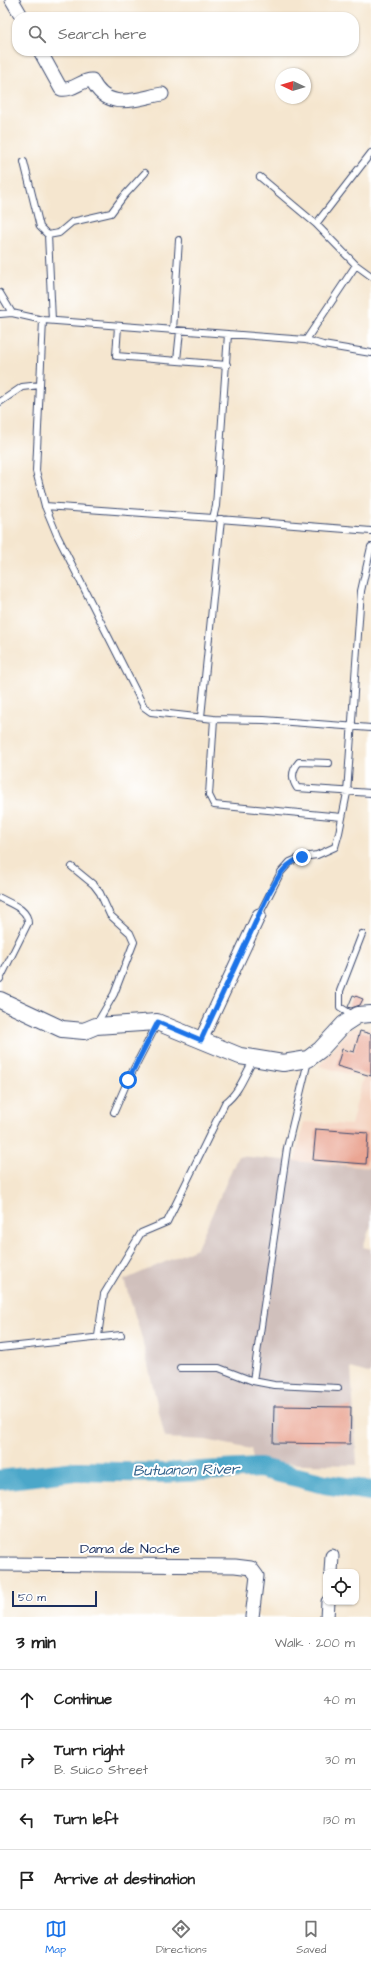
<!DOCTYPE html>
<html lang="en">
<head>
<meta charset="utf-8">
<style>
  :root { --surface:#fff; --page:#f2f2f2; --text:#222; --muted:#767676; --line:#e0e0e0; --accent:#1a73e8 }
  body { margin:0; font-family:"Architects Daughter",sans-serif; background:var(--page); color:var(--text) }
  .controls { position:absolute; right:12px; bottom:12px; display:grid; overflow:hidden; border-radius:8px; box-shadow:0 1px 3px #0004 }
  .controls button { width:36px; height:36px; display:grid; place-items:center; padding:0; border:0; border-bottom:1px solid var(--line); background:var(--surface); color:var(--text); font:20px sans-serif }
  .compass { position:absolute; left:275px; top:68px; width:36px; height:36px; border-radius:50%; background:var(--surface); box-shadow:0 1px 3px #0004; rotate:274deg }
  .scale { position:absolute; left:12px; bottom:10px; width:85px; box-sizing:border-box; padding-left:4px; border:2px solid #1b2f5e; border-top:0; font-size:11px; line-height:14px; white-space:nowrap; color:#1b2f5e; -webkit-text-stroke:3px #fff; paint-order:stroke }
  .stop { position:absolute; width:12px; height:12px; margin:-9px; border:3px solid #1a73e8; border-radius:50%; background:#fff }
  .stop.end { background:#1a73e8; border-color:#fff; box-shadow:0 1px 4px #0008 }
  .list { margin:0; padding:0; list-style:none }
  h2 { display:flex; justify-content:space-between; align-items:center; height:52px; margin:0; padding:0 16px; font-size:17px }
  h2 small { font-size:13px; font-weight:400; color:var(--muted) }
  .list li { display:grid; grid-template-columns:26px 1fr auto; gap:12px; align-items:center; box-sizing:border-box; height:60px; padding:0 16px; border-top:1px solid var(--line) }
  .list b { display:block; font-size:15px; white-space:nowrap }
  .list p { margin:0; font-size:13px; white-space:nowrap; color:var(--muted) }
  .list em { font-size:13px; font-style:normal; color:var(--muted) }
  .icon { flex:none; width:22px; height:22px; fill:none; stroke:currentColor; stroke-width:2; stroke-linecap:round; stroke-linejoin:round }
  .map { position:relative; flex:none; width:371px; height:1617px; overflow:hidden }
  .search { position:absolute; background:var(--surface); box-shadow:0 1px 3px #0004; left:12px; right:12px; top:12px; height:44px; display:flex; align-items:center; gap:10px; box-sizing:border-box; padding:0 14px; border-radius:16px; color:var(--muted); font-size:15px }
  .sheet { height:292px; background:var(--surface) }
  nav { display:flex; justify-content:space-around; align-items:center; box-sizing:border-box; height:56px; border-top:1px solid var(--line); background:var(--surface); font-size:11px; color:var(--muted) }
  nav a { display:grid; justify-items:center; gap:2px }
  nav .on { color:var(--accent) }
  .map>svg:first-child { display:block }
  .built { fill:#f4d3c0 }
  .industrial { fill:#d0c0bc }
  .lines { fill:none; stroke-linecap:round; stroke-linejoin:round }
  .river { stroke:#4ba7c9; stroke-width:20 }
  .building { fill:#eaa593 }
  .service-casing { stroke:#3c4a6f; stroke-width:8 }
  .minor-casing { stroke:#3c4a6f; stroke-width:15 }
  .tertiary-casing { stroke:#3c4a6f; stroke-width:18 }
  .service { stroke:#fff; stroke-width:6 }
  .minor { stroke:#fff; stroke-width:13 }
  .tertiary { stroke:#fff; stroke-width:16 }
  .route { stroke:#1a73e8; stroke-width:5 }
  .labels { text-anchor:middle; dominant-baseline:central; stroke-width:4; stroke-linejoin:round; paint-order:stroke }
  .street-label { font-size:14px; fill:#1b2f5e; stroke:#fff }
  .water-label { font-size:15px; font-style:italic; fill:#2e5f89; stroke:#fff }
</style>
</head>
<body>
<div class="map">
<svg width="371" height="1617" viewBox="0 0 371 1617">
  <rect width="100%" height="100%" fill="#fff"/>
  <filter id="ink" filterUnits="userSpaceOnUse"><feTurbulence type="fractalNoise" baseFrequency=".025" numOctaves="2"/><feDisplacementMap in="SourceGraphic" scale="8" xChannelSelector="R" yChannelSelector="G"/><feConvolveMatrix kernelMatrix="1 2 1 2 8 2 1 2 1" color-interpolation-filters="sRGB"/></filter>
  <filter id="wash" filterUnits="userSpaceOnUse"><feTurbulence type="fractalNoise" baseFrequency=".012" numOctaves="4" result="noise"/><feDisplacementMap in="SourceGraphic" scale="16" xChannelSelector="R" yChannelSelector="G"/><feGaussianBlur stdDeviation="0.9" result="paint"/><feColorMatrix in="noise" values="0 0 0 0 0 0 0 0 0 0 0 0 0 0 0 0 0 1.4 0 .05"/><feComposite in="paint" operator="in"/></filter>
  <g filter="url(#wash)">
    <rect width="100%" height="100%" fill="#f5e6cf"/>
    <!-- built -->
    <path class="built" d="M351,1028H371V1168L295,1162L304,1122L351,1125L363,1078L319,1066Z"/>
    <!-- industrial -->
    <path class="industrial" d="M238,1156L371,1168V1225L363,1247L371,1249V1374L351,1368L357,1465L254,1463L251,1449L206,1440L165,1438L141,1335L124,1280L197,1248Z"/>
    <g class="lines">
      <!-- river -->
      <path class="river" d="M0,1480L76,1471L164,1473L260,1468L325,1484L371,1491"/>
    </g>
    <g id="blocks">
      <!-- building -->
      <path class="building" d="M353,995L363,999L360,1005L351,1008L348,1007Z
        M360,1031L371,1034V1076L337,1066L342,1049L354,1052Z
        M316,1129L368,1133L366,1164L313,1160Z
        M274,1406L351,1407L350,1444L273,1443Z"/>
    </g>
  </g>
  <g filter="url(#ink)">
    <use href="#blocks" fill-opacity="0" stroke="#3c4a6f" stroke-width="1"/>
    <g class="lines">
      <!-- service casing -->
      <g class="service-casing">
        <path id="service" d="M24,162L40,227L48,235
          M260,177L316,224L356,265L371,276
          M316,224L371,153
          M0,293L12,313L43,320L306,340L323,345L371,353
          M0,314L12,313
          M43,320L36,471L45,506L57,535L144,707L151,712L214,719L264,720L371,728
          M52,320L48,235L59,233L72,222L111,213L123,197L145,173
          M118,326L116,356L227,365
          M173,330L179,240
          M306,340L356,265
          M177,360L180,331
          M0,402L22,387L40,385
          M45,506L213,518L216,506L228,334
          M219,519L371,531
          M201,717L221,519
          M214,719L209,795L214,805L342,817
          M329,763L299,762C292,770 291,779 297,788L371,793
          M72,867L94,885L100,893L110,915L130,933L134,942L114,994L96,1025
          M0,898C11,904 28,909 28,923L0,979
          M259,915L281,872L290,862L302,857L317,855L335,847L339,833L347,793L361,591L371,547
          M354,1016L340,1007V991L362,934
          M308,1061L287,1148L253,1381L274,1385L338,1388
          M114,1112L128,1080L157,1024
          M98,1336L104,1294L141,1233L167,1222L225,1103C239,1093 245,1074 254,1059
          M0,1348L121,1335
          M180,1368H219L253,1381"/>
      </g>
      <!-- minor casing -->
      <g class="minor-casing">
        <path id="minor" d="M12,0L22,17
          M40,51L61,89C73,91 81,80 92,80C107,112 135,99 162,94
          M201,1040L259,915
          M0,1564L235,1566L251,1568L257,1576L252,1617
          M331,1572L332,1556
          M327,1617L328,1602"/>
      </g>
      <!-- tertiary casing -->
      <g class="tertiary-casing">
        <path id="tertiary" d="M0,1000L62,1029L84,1031L96,1026L157,1022L240,1056L283,1063L308,1059L320,1050L344,1024L358,1015L371,1014"/>
      </g>
      <!-- service -->
      <use href="#service" class="service"/>
      <!-- minor -->
      <use href="#minor" class="minor"/>
      <!-- tertiary -->
      <use href="#tertiary" class="tertiary"/>
    </g>
  </g>
  <g class="lines" filter="url(#ink)">
    <!-- route -->
    <path class="route" d="M128,1080L158,1022L201,1040L269,893C279,876 283,865 302,857"/>
  </g>
  <g class="labels">
    <!-- street labels -->
    <g class="street-label">
      <text x="130" y="1549">Dama de Noche</text>
    </g>
    <!-- water labels -->
    <g class="water-label">
      <text transform="translate(186 1470) rotate(-1)">Butuanon River</text>
    </g>
  </g>
</svg>
<div class="controls">
<button><svg class="icon" aria-label="locate" viewBox="0 0 24 24"><circle cx="12" cy="12" r="6"/><path d="M12 2v4M12 18v4M2 12h4M18 12h4"/></svg></button>
</div>
<svg class="compass" viewBox="-18 -18 36 36"><path d="M0-13l5 13h-10z" fill="#e53935"/><path d="M0 13l5-13h-10z" fill="#767676"/></svg>
<div class="scale">50 m</div>
<div class="stop" style="left:128px;top:1080px"></div>
<div class="stop end" style="left:302px;top:857px"></div>
<div class="search"><svg class="icon" aria-label="search" viewBox="0 0 24 24"><circle cx="10" cy="10" r="6"/><path d="M15 15l6 6"/></svg>Search here</div>
</div>
<section class="sheet">
<h2>3 min<small>Walk · 200 m</small></h2>
<ul class="list">
<li><svg class="icon" aria-label="ahead" viewBox="0 0 24 24"><path d="M12 20V5M6 11l6-6 6 6"/></svg><div><b>Continue</b></div><em>40 m</em></li>
<li><svg class="icon" aria-label="right" viewBox="0 0 24 24"><path d="M7 20v-9h11M14 6l5 5-5 5"/></svg><div><b>Turn right</b><p>B. Suico Street</p></div><em>30 m</em></li>
<li><svg class="icon" aria-label="left" viewBox="0 0 24 24"><path d="M17 20v-9H6M10 6l-5 5 5 5"/></svg><div><b>Turn left</b></div><em>130 m</em></li>
<li><svg class="icon" aria-label="arrive" viewBox="0 0 24 24"><path d="M6 21V4h12l-3 4 3 4H6"/></svg><div><b>Arrive at destination</b></div></li>
</ul>
</section>
<nav>
<a class="on"><svg class="icon" aria-label="map" viewBox="0 0 24 24"><path d="M3 6l6-2 6 2 6-2v14l-6 2-6-2-6 2zM9 4v14M15 6v14"/></svg>Map</a>
<a><svg class="icon" aria-label="directions" viewBox="0 0 24 24"><path d="M12 3l9 9-9 9-9-9zM9 14v-3h6M13 9l2 2-2 2"/></svg>Directions</a>
<a><svg class="icon" aria-label="saved" viewBox="0 0 24 24"><path d="M7 4h10v16l-5-4-5 4z"/></svg>Saved</a>
</nav>
</body>
</html>
